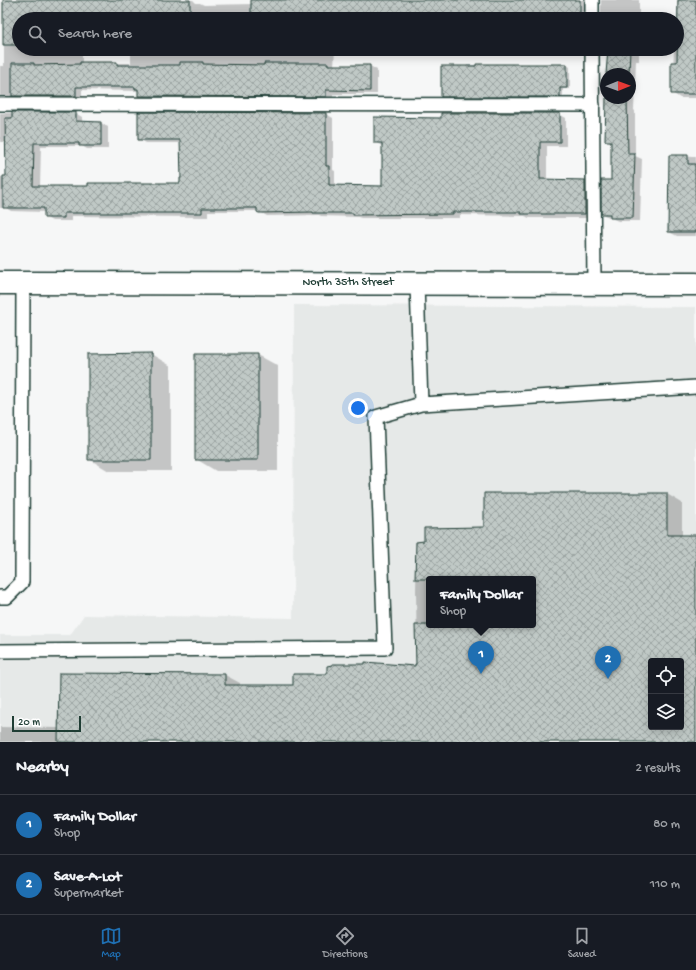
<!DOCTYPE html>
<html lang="en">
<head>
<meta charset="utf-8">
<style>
  :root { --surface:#171b24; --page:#20242c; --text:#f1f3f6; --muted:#9ea1a6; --line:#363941; --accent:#1f6fb2 }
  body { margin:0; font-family:"Gochi Hand",sans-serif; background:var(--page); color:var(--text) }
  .controls { position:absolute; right:12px; bottom:12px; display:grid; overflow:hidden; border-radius:4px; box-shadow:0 2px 10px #0003 }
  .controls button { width:36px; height:36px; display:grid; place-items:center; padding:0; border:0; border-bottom:1px solid var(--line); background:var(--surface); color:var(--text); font:20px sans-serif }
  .compass { position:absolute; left:600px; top:68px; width:36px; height:36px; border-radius:50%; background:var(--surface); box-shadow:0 2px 10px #0003; rotate:89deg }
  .scale { position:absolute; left:12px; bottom:10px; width:69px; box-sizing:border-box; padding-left:4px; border:2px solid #1f3d34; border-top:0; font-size:11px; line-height:14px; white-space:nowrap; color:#1f3d34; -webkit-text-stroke:3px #fff; paint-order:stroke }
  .you { position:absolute; left:358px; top:408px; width:14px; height:14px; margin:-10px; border:3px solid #fff; border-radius:50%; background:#1a73e8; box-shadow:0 0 0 6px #1a73e833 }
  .badge { display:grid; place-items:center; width:26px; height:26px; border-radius:50%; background:var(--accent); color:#fff; font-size:13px; font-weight:700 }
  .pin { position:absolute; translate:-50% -33px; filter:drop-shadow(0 1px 2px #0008) }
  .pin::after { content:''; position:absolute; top:21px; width:14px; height:12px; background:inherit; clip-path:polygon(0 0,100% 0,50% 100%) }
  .popup { position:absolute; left:426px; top:576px; width:110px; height:52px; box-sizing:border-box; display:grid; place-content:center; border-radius:4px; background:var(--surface); filter:drop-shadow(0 1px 3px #0005); font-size:13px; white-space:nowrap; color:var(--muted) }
  .popup b { font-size:15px; color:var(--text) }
  .popup::after { content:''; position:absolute; left:50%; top:100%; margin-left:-8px; border:8px solid transparent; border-top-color:var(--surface) }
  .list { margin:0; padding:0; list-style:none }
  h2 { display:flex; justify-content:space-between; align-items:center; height:52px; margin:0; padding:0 16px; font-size:17px }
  h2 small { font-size:13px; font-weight:400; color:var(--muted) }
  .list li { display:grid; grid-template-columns:26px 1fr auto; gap:12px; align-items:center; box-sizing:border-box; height:60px; padding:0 16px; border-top:1px solid var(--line) }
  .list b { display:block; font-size:15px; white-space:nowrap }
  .list p { margin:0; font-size:13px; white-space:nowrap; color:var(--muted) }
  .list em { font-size:13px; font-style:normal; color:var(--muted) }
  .icon { flex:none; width:22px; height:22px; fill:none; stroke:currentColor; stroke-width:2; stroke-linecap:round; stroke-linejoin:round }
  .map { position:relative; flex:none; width:696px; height:742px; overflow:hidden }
  .search { position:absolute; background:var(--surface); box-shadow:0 2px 10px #0003; left:12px; right:12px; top:12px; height:44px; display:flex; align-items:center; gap:10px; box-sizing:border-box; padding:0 14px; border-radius:22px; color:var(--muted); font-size:15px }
  .sheet { height:172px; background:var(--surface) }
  nav { display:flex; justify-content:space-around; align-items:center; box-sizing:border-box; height:56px; border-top:1px solid var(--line); background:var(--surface); font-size:11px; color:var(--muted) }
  nav a { display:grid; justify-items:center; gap:2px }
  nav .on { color:var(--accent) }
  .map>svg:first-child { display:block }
  .built { fill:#e6e9e8; fill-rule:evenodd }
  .shadow { fill:#0003; fill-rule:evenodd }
  .building { fill:url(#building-cross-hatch); stroke:#1f3d34; fill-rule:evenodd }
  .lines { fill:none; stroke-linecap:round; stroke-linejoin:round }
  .service-casing { stroke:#1f3d34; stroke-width:16 }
  .minor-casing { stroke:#1f3d34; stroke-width:25 }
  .service { stroke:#fff; stroke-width:13 }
  .minor { stroke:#fff; stroke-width:22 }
  .labels { text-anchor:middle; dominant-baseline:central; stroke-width:3; stroke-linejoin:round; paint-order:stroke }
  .street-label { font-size:12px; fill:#1f3d34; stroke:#fff }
</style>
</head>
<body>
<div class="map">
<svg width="696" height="742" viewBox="0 0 696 742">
  <defs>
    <pattern id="building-cross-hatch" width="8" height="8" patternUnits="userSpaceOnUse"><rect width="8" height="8" fill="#c0c9c6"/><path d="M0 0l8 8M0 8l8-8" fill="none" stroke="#9ba4a2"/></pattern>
  </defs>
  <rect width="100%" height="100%" fill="#f6f7f7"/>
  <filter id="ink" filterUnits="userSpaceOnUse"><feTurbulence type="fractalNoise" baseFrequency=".025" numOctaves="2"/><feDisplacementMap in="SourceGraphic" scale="8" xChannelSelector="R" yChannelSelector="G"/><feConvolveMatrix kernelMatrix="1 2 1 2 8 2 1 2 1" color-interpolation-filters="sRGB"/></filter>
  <g filter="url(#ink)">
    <!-- built -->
    <path class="built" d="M294,305L696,307V742H0V635H70L84,615L293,618ZM429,579H533V625H429ZM651,661H681V727H651Z"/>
    <!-- shadow -->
    <path class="shadow" d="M4,0H193L196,3H200L204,5L252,4V0H593L591,19H19V49H82V63H131V49H335L334,66H370L377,70V94H333V100H146L139,96V91L82,90V100L0,104V66H4Z
      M601,0H639V19H601Z
      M677,0H696V98H680L672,93L674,49H677Z
      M607,49H639V61H636L634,110L635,111V156L642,159L640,221H618L602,214L612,181V143L606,140L607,98H630V74H607Z
      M467,65H567L570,67V89H563V98H446L442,96L467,67Z
      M0,113H75L82,117V122L101,123L108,127V149H87L82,146H41L40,187L181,184L182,179L181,143H146L139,139L326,114L333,118V170L335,171V186L383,187L382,146L375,142L442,119L559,114L566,118V146H547V180L585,181L592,185V218H529L525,216L460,215V218H361L358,217L321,216L319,215L267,216L258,211H208V217L71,216V221H52L45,217V212L11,211L6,208H0V177H7V142H0Z
      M670,156L696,157V236H677L669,232Z
      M151,354L171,366V471H109L89,459Z
      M258,355L278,366V471H216L196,459Z
      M485,494H667L682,503V536H696V742H0V727L59,728L225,675L240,683V686H294L328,675L416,667L417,665L416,591L417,546L485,528ZM429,579H533V625H429ZM651,661H681V727H651Z"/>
    <!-- building -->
    <path class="building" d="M3,0H190V19H19V45H3Z
      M251,0H580V19H251Z
      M678,0H696V94H671V62H677Z
      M608,49H630L629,74H606Z
      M80,62H117V65H180V62H203V64L264,65V63H328V65H370V91L326,90V97L138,96V89H135V87H76V96H12V63H34V65L80,64Z
      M476,64H567V88H560V97H441V66H476Z
      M606,98H627L628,154H635L633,218H610V214H601V180H611V141H605Z
      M12,112H76V121L101,122V146H79V143H34L33,186H88V183H180V178H181L180,140H138V112L326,113V166H329V185L382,186V143H374V117L441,118V113H560V142H540V179L585,180V214H521V212H453V214L353,215V213H313V212L259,213L257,212V208H202V213H64V218H44V208H3V176H6L5,118H12Z
      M669,155H688V164H695L696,232H668Z
      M151,353V460H88V354Z
      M195,354H258V460H195Z
      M484,493H667V535H696V742H58L59,673L225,674V685H293V674H327V666L332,665V664H365V662L415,666V664H416L415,625H533V579H415L416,542L424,541V528L484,527ZM651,661H681V727H651Z"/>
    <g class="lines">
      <!-- service casing -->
      <g class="service-casing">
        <path id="service" d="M592,0V19
          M592,49L594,284
          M0,104L593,105
          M417,284L421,404L696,387
          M0,597H7L22,582L23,283
          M0,651L385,648L376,417L421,404"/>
      </g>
      <!-- minor casing -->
      <g class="minor-casing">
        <path id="minor" d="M0,283L696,284"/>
      </g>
      <!-- service -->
      <use href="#service" class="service"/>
      <!-- minor -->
      <use href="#minor" class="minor"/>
    </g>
  </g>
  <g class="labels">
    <!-- street labels -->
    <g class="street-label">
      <text x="348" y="283">North 35th Street</text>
    </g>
  </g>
</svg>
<div class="controls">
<button><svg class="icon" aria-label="locate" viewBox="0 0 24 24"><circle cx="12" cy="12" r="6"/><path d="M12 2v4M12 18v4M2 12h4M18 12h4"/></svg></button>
<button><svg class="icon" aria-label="layers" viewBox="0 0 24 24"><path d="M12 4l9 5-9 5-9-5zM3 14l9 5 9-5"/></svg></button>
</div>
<svg class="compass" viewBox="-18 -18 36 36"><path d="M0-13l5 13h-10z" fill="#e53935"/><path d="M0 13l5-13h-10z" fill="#9ea1a6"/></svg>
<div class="scale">20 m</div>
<div class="you"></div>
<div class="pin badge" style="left:481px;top:674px">1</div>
<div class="popup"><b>Family Dollar</b>Shop</div>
<div class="pin badge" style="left:608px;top:679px">2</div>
<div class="search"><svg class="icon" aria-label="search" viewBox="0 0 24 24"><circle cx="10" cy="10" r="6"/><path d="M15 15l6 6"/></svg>Search here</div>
</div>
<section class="sheet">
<h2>Nearby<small>2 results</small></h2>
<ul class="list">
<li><span class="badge">1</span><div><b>Family Dollar</b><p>Shop</p></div><em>80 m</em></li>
<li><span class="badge">2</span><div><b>Save-A-Lot</b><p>Supermarket</p></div><em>110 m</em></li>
</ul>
</section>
<nav>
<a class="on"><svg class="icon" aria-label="map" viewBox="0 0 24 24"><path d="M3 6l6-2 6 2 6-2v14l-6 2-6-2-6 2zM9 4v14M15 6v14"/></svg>Map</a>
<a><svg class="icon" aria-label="directions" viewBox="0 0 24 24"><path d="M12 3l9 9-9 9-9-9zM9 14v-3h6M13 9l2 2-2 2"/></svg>Directions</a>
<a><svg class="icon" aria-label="saved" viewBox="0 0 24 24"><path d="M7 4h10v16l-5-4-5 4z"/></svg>Saved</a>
</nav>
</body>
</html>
